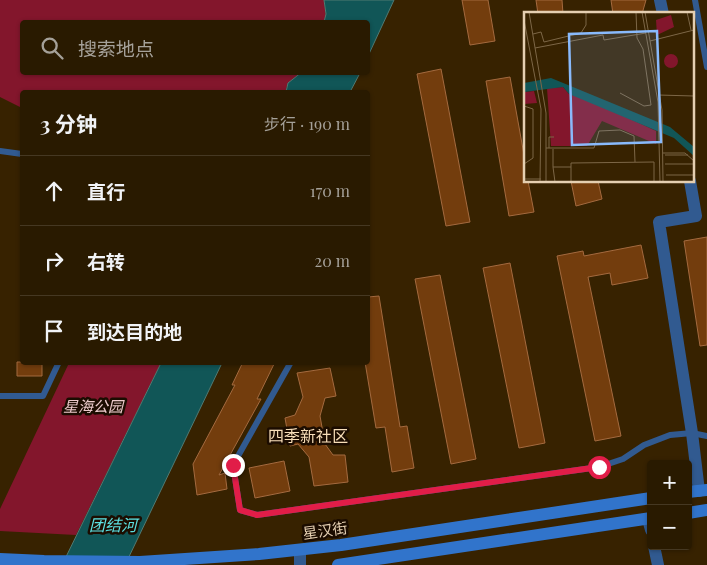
<!DOCTYPE html>
<html lang="zh">
<head>
<meta charset="utf-8">
<style>
  :root { --surface:#291a00; --page:#31230a; --text:#f1f3f6; --muted:#a5a199; --line:#453822 }
  body { margin:0; font-family:"Playfair Display","Noto Sans SC",serif; background:var(--page); color:var(--text) }
  .controls { position:absolute; right:15px; bottom:15px; display:grid; overflow:hidden; border-radius:5px; box-shadow:0 1px 4px #0004 }
  .controls button { width:45px; height:45px; display:grid; place-items:center; padding:0; border:0; border-bottom:1px solid var(--line); background:var(--surface); color:var(--text); font:25px sans-serif }
  .stop { position:absolute; width:15px; height:15px; margin:-11px; border:4px solid #e11d48; border-radius:50%; background:#fff }
  .stop.end { background:#e11d48; border-color:#fff; box-shadow:0 1px 5px #0008 }
  .list { margin:0; padding:0; list-style:none }
  h2 { display:flex; justify-content:space-between; align-items:center; height:65px; margin:0; padding:0 20px; font-size:21px }
  h2 small { font-size:16px; font-weight:400; color:var(--muted) }
  .list li { display:grid; grid-template-columns:32px 1fr auto; gap:15px; align-items:center; box-sizing:border-box; height:70px; padding:0 20px; border-top:1px solid var(--line) }
  .list b { display:block; font-size:19px; white-space:nowrap }
  .list em { font-size:16px; font-style:normal; color:var(--muted) }
  .icon { flex:none; width:28px; height:28px; fill:none; stroke:currentColor; stroke-width:2; stroke-linecap:round; stroke-linejoin:round }
  .map { position:relative; flex:none; width:707px; height:565px; overflow:hidden }
  .search { position:absolute; background:var(--surface); box-shadow:0 1px 4px #0004; left:20px; top:20px; width:350px; height:55px; display:flex; align-items:center; gap:12px; box-sizing:border-box; padding:0 18px; border-radius:5px; color:var(--muted); font-size:19px }
  .panel { position:absolute; background:var(--surface); box-shadow:0 1px 4px #0004; left:20px; top:90px; width:350px; height:275px; border-radius:5px }
  .map>svg:first-child { display:block }
  .green { fill:#83162c }
  .water { fill:#115657; stroke:#517a72 }
  .building { fill:#733d0d; stroke:#a46a3f }
  .lines { fill:none; stroke-linecap:round; stroke-linejoin:round }
  .service { stroke:#315a90; stroke-width:6 }
  .minor { stroke:#315a90; stroke-width:12 }
  .tertiary { stroke:#315a90; stroke-width:12 }
  .secondary { stroke:#3174cb; stroke-width:12 }
  .route { stroke:#e11d48; stroke-width:6 }
  .labels { text-anchor:middle; dominant-baseline:central; stroke-width:5; stroke-linejoin:round; paint-order:stroke }
  .park-label { font-size:15px; font-style:italic; fill:#edcbcc; stroke:#1b0c00 }
  .street-label { font-size:15px; fill:#e5cfb1; stroke:#1b0c00 }
  .neighbourhood-label { font-size:16px; fill:#f8deb8; stroke:#1b0c00 }
  .water-label { font-size:16px; font-style:italic; fill:#5ce0e1; stroke:#1b0c00 }
  .inset-road { fill:none; stroke:#7d6747; stroke-width:1 }
  .view { fill:#89bafc; fill-opacity:0.15; stroke:#89bafc; stroke-width:2.5 }
  .inset-edge { fill:none; stroke:#e5cfb1; stroke-width:2.5 }
</style>
</head>
<body>
<div class="map">
<svg width="707" height="565" viewBox="0 0 707 565">
  <rect width="100%" height="100%" fill="#372200"/>
  <!-- green -->
  <path class="green" d="M0,0H324L326,16L324,22H22V72L302,73C295,80 286,81 286,92H22V108L0,97Z
    M69,363H161L76,535L0,531V509Z"/>
  <!-- water -->
  <path class="water" d="M324,0H394L368,56V22H324L326,14Z
    M302,72H360V73L350,92H286L288,83Z
    M161,363H222L125,565H62Z"/>
  <!-- building -->
  <path class="building" d="M462,0H488L495,41L470,45Z
    M536,0H562L563,14H538Z
    M611,0H646L642,14H613Z
    M441,69L470,222L446,226L417,74Z
    M510,77L526,166V181H528L534,212L509,216L486,81Z
    M571,181H598L602,199L576,206Z
    M707,237V345L700,346L684,241Z
    M641,245L648,278L612,285L610,273L588,277L621,436L595,441L557,256L583,251L584,256Z
    M510,263L545,443L519,448L483,268Z
    M440,275L476,459L451,464L415,279Z
    M379,296L400,427L407,426L414,468L392,472L385,427L376,428L365,362H368V297Z
    M17,362H42V376H17Z
    M243,362H275L257,399H261L219,475L225,473L227,489L197,495L193,464L235,385H232Z
    M330,368L336,396L325,398L320,416L325,444L333,455H345L348,482L314,486L309,457L298,444L290,446L285,418L295,415L303,397L297,373Z
    M284,461L290,491L255,498L249,468Z"/>
  <g class="lines">
    <!-- service -->
    <path class="service" d="M695,0L707,67
      M0,151L22,154
      M291,362L233,465L240,510L257,515L599,467L623,459L644,445L670,435L692,433L707,436
      M0,396H43L59,362"/>
    <!-- minor -->
    <path class="minor" d="M660,0L663,14
      M690,181L696,216L659,222L692,433L699,491
      M648,519L651,530
      M654,546L658,565"/>
    <!-- tertiary -->
    <path class="tertiary" d="M300,565V550"/>
    <!-- secondary -->
    <path class="secondary" d="M688,492L707,490
      M688,513L707,510
      M0,559L44,561L140,562L259,554L341,545L651,498
      M338,565L651,518"/>
  </g>
  <g class="lines">
    <!-- route -->
    <path class="route" d="M233,465L240,510L257,515L599,467"/>
  </g>
  <g class="labels">
    <!-- park labels -->
    <g class="park-label">
      <text x="93" y="406">星海公园</text>
    </g>
    <!-- street labels -->
    <g class="street-label">
      <text transform="translate(325 530) rotate(-8)">星汉街</text>
    </g>
    <!-- neighbourhood labels -->
    <g class="neighbourhood-label">
      <text x="308" y="435">四季新社区</text>
    </g>
    <!-- water labels -->
    <g class="water-label">
      <text x="113" y="524">团结河</text>
    </g>
  </g>
  <!-- overview -->
  <g transform="translate(524 12)">
    <rect width="170" height="170" fill="#372200"/>
    <path d="M147,3L150,15L133,23L132,8ZM140 49a7 7 0 1 1 14 0a7 7 0 1 1-14 0ZM39,75L45,82L65,88L132,119V132L78,109L63,134H27L23,76ZM10,79L13,91L0,92V80Z" fill="#83162c"/>
    <path d="M27,66L146,115L170,135V144L150,126L45,82L39,75L0,80V71Z" fill="#115657"/>
    <path class="inset-road" d="M5,0L22,101V170M118,0L134,90L136,170M121,0L138,98L139,170M163,0L167,18M0,8L17,97L16,170M9,22L17,20L20,30L57,21L62,13V0M126,29L170,18M11,36L79,23L80,28L122,21M96,81L120,94L127,93L119,37L113,26L112,0M134,83L170,84M0,94L9,97V146L0,152M22,136H70L75,119L96,118L110,124L111,150M25,136V125H30M29,137V155H47M139,141H161L170,149M141,143H164M141,152H170M29,155L31,170M142,163H170M0,167H17M47,170V151L130,150V170"/>
    <path class="view" d="M133,19L137,130L48,133L45,22Z"/>
    <rect width="170" height="170" class="inset-edge"/>
  </g>
</svg>
<div class="controls">
<button>+</button>
<button>−</button>
</div>
<div class="stop" style="left:599px;top:467px"></div>
<div class="stop end" style="left:233px;top:465px"></div>
<div class="search"><svg class="icon" aria-label="search" viewBox="0 0 24 24"><circle cx="10" cy="10" r="6"/><path d="M15 15l6 6"/></svg>搜索地点</div>
<section class="panel">
<h2>3 分钟<small>步行 · 190 m</small></h2>
<ul class="list">
<li><svg class="icon" aria-label="ahead" viewBox="0 0 24 24"><path d="M12 20V5M6 11l6-6 6 6"/></svg><div><b>直行</b></div><em>170 m</em></li>
<li><svg class="icon" aria-label="right" viewBox="0 0 24 24"><path d="M7 20v-9h11M14 6l5 5-5 5"/></svg><div><b>右转</b></div><em>20 m</em></li>
<li><svg class="icon" aria-label="arrive" viewBox="0 0 24 24"><path d="M6 21V4h12l-3 4 3 4H6"/></svg><div><b>到达目的地</b></div></li>
</ul>
</section>
</div>
</body>
</html>
